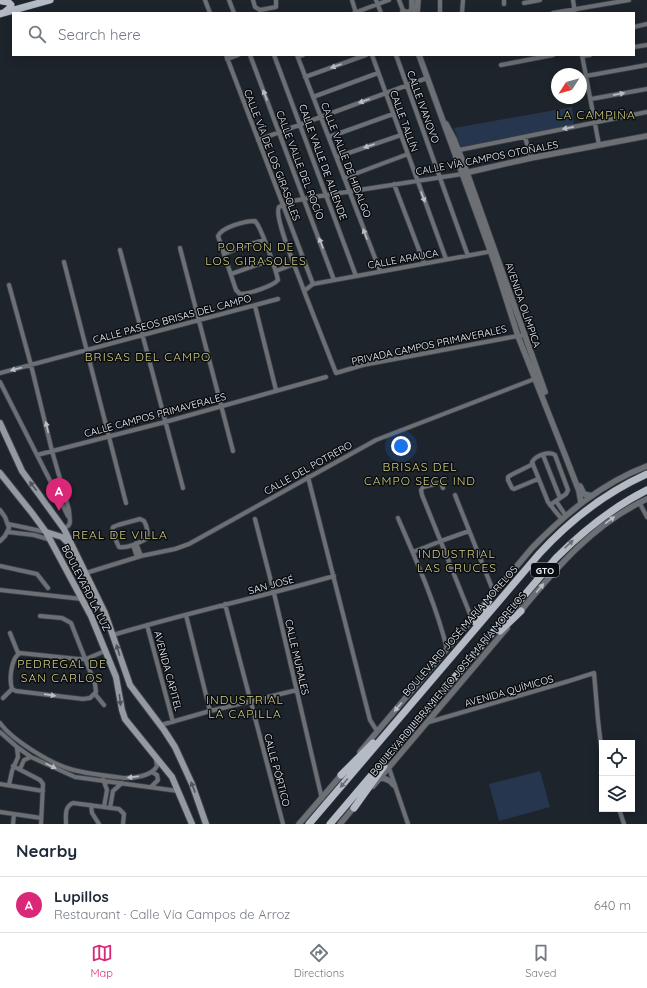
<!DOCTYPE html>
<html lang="en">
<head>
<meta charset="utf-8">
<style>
  :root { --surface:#fff; --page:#f2f2f3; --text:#1f2937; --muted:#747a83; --line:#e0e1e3; --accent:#db2777 }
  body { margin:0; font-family:Quicksand,sans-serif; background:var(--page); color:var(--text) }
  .controls { position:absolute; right:12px; bottom:12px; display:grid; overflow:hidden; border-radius:0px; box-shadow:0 2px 10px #0003 }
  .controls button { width:36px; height:36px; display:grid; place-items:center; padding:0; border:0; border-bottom:1px solid var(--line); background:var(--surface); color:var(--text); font:20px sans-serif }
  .compass { position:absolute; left:551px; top:68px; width:36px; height:36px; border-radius:50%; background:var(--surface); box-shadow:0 2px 10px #0003; rotate:234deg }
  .you { position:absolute; left:401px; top:446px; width:14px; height:14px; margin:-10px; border:3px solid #fff; border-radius:50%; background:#1a73e8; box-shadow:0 0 0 6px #1a73e833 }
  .badge { display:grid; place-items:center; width:26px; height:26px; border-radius:50%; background:var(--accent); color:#fff; font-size:13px; font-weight:700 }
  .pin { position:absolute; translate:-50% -33px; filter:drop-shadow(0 1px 2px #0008) }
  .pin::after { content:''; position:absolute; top:21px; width:14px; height:12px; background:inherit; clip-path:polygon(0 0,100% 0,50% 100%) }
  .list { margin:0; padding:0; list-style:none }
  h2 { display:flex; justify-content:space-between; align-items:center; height:52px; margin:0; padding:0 16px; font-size:17px }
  h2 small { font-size:13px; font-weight:400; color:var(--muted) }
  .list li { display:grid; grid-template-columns:26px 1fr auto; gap:12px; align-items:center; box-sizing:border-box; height:56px; padding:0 16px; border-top:1px solid var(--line) }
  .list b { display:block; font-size:15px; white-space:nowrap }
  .list p { margin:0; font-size:13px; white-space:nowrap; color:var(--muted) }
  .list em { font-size:13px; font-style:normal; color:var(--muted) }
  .icon { flex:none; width:22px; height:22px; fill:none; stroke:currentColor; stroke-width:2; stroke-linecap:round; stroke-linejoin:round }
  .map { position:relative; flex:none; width:647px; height:824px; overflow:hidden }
  .search { position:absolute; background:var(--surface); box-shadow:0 2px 10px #0003; left:12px; right:12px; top:12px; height:44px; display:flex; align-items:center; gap:10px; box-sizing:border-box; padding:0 14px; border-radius:0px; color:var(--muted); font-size:15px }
  .sheet { height:108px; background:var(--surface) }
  nav { display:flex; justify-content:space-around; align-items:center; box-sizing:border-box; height:56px; border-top:1px solid var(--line); background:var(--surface); font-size:11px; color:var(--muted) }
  nav a { display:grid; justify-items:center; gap:2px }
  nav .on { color:var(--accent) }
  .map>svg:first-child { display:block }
  .green { fill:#25364e }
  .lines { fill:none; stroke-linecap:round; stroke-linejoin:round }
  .minor-casing { stroke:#3b4149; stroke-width:5.5 }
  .tertiary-casing { stroke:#3b4149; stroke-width:7 }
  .secondary-casing { stroke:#3b4149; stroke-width:8 }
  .primary-casing { stroke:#3b4149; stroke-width:8 }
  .minor { stroke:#6c6f73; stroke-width:4 }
  .tertiary { stroke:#6c6f73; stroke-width:5.5 }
  .secondary { stroke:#959aa1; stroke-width:6 }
  .primary { stroke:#b5bbc5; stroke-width:7 }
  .oneway { fill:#bbbfc4 }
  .oneway2 { fill:#505459 }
  .oneway3 { fill:#686d74 }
  .labels { text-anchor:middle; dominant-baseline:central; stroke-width:3; stroke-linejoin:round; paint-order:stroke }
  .shield { fill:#0a0d11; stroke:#abafb4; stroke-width:1 }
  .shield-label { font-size:9px; font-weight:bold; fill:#f0f4fa }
  .street-label { font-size:10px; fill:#f0f4fa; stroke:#0a0d11 }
  .quarter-label { font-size:12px; letter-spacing:1px; fill:#d1ce80; stroke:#0a0d11 }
</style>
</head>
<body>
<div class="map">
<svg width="647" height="824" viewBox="0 0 647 824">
  <rect width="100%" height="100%" fill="#1e242c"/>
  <!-- green -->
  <path class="green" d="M572,107L574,125L461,147L454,128Z
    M540,771L550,807L499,821L489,784Z"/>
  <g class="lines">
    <!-- minor casing -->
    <g class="minor-casing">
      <path id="minor" d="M205,0L210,13
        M229,0L234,13
        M253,0L255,7L260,10L276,7V0
        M352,0L356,13
        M376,0L381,13
        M399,0L404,13
        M504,0V4
        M573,0L575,13
        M524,3L540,0
        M354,13L389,0
        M440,13V0
        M462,13L463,0
        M553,13L629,0
        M634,27L647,24
        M634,47L647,45
        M226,55L313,284
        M250,55L334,280
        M274,55L356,276
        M297,55L380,271
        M372,55L446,259
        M396,55L468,256
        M582,55L599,145
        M582,56L590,55
        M298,57L303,55
        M227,59L238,55
        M501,65L553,55
        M586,76L647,65
        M305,77L366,55
        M313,97L378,73
        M591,99L647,89
        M329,137L393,114
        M525,137L531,158
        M258,140L427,78
        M459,150L647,112
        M337,157L401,135
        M344,178L408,154
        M394,184L424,263
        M255,221C261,227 276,270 278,280C273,286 249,294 240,294L236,290L218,236C222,227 245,221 255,221Z
        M180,248L233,451
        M120,250L183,488
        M224,254L241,247L264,240
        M64,262L126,503
        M276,271L294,264
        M231,274L271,260
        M313,284L304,291L336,373L363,365L512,337L524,335
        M313,284L493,251
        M9,285L31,365L52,451L69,510L70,522L69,525L64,529
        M304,291C300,278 273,217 279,207C292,199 311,198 327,195L462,174
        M255,306L276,390
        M0,373L278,299
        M0,382L68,516
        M37,455L165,422L326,377
        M543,455L560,498
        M533,464L511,475L508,477V480L512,488L514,489L538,479
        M308,477L370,720L377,731
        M443,488L441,483H439L423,487L421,490L422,495L472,619
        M455,495L494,593
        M556,501L566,516
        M639,502L647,517
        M550,505L566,494L568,490L555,455C549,451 536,455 532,462L548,502C553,508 557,514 562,519
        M0,510L5,517L9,528L5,536L0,541
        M398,518C416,560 436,604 447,649
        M140,519L144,521C147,526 149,534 146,539C139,543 127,548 119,547L112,532L113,527L118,525Z
        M255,519L274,593L322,799
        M8,524L46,532
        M8,532L34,535L51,540
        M136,543L141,556
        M133,545L137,557
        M413,552L441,541L469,531
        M0,566L37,574L48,588
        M86,573L141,556L175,549L189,544L376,440L537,378
        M0,590L82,599
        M225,604L283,824
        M186,615L210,711
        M147,625L173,722
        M10,633L18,653
        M113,635C186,613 261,597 334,576
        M12,689L16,691L83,699L90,698L96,692L95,684L71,623L62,618L40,616
        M12,689C9,679 11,658 20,653L78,659H86L105,651
        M95,694L104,705
        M3,698L12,689
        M429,722L569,681L594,673L598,720L602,754
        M0,723C12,740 50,763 70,769C87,774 107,776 125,778C135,778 152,776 157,766L156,760
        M161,725L210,711L297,690
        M0,732L17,747L31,757L75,777L178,791
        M13,766L40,780L43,784L41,824
        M389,768L408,824
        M20,769L24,760L31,757
        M152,772L157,775L158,780L152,786
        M103,779L107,790L104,807
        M0,784L43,791
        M9,785L12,771L18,757L17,748
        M91,805L92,813L99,824
        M110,808L113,791L122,783
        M619,809L624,824
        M0,812L41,818
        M13,824L14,814
        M66,824C66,816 64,807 73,803L119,809L124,814L123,824"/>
    </g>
    <!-- tertiary casing -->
    <g class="tertiary-casing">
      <path id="tertiary" d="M403,11L408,13L412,10
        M412,13V0
        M417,13L418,0
        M419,55L494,261L518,336L565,455L579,491L581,503
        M446,124L454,139L466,170L545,392
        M465,173L531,158L647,136
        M580,486L584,494L592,496
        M519,613C556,568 593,524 647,499
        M360,752L532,548C565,514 602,483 647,466
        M381,777L390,781L394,785
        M373,786L507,628
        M299,824L343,773
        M340,824L355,806"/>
    </g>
    <!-- secondary casing -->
    <g class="secondary-casing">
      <path id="secondary" d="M0,423L22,471L64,529L105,613L130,685L164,730L175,747L192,784L206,824
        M0,473L32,513L46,532L91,616L116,677L122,710L125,719L172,777L192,824
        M46,532L62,537L69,544"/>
    </g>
    <!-- primary casing -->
    <g class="primary-casing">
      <path id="primary" d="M2,1L8,2L11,5L10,8L5,12
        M0,14L50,0
        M475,622L481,615L489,600
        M500,631L521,611
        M341,775L373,743
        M354,808L384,766
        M309,824L539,554C570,520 605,493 647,474
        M330,824L556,558C583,531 613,507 647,490"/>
    </g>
    <!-- minor -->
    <use href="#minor" class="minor"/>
    <!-- tertiary -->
    <use href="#tertiary" class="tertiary"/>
    <!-- secondary -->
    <use href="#secondary" class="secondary"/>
    <!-- primary -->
    <use href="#primary" class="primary"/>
  </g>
  <!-- one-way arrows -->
  <defs><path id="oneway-solid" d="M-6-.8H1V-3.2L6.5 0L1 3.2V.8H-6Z"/></defs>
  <g class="oneway">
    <use href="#oneway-solid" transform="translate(336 66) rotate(160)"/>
    <use href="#oneway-solid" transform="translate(619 94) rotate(-11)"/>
    <use href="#oneway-solid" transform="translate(265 95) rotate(-111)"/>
    <use href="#oneway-solid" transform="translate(364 101) rotate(160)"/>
    <use href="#oneway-solid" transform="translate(568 128) rotate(169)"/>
    <use href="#oneway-solid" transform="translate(369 146) rotate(161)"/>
    <use href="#oneway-solid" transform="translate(423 197) rotate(70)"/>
    <use href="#oneway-solid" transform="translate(365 234) rotate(-111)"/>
    <use href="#oneway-solid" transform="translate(321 243) rotate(-111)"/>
    <use href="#oneway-solid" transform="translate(16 369) rotate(165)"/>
    <use href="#oneway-solid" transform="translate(47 427) rotate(-103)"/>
    <use href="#oneway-solid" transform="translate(610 520) rotate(-36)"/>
    <use href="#oneway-solid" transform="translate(540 588) rotate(-50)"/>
    <use href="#oneway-solid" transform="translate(50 695) rotate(8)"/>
    <use href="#oneway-solid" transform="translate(398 707) rotate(130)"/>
    <use href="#oneway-solid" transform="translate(51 766) rotate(26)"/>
    <use href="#oneway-solid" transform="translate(133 777) rotate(173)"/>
  </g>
  <g class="oneway2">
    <use href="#oneway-solid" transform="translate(33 486) rotate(-127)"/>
    <use href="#oneway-solid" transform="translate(118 650) rotate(-107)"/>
    <use href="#oneway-solid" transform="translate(120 700) rotate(83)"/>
    <use href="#oneway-solid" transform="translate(193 787) rotate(-111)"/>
  </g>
  <g class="oneway3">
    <use href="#oneway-solid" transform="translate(569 544) rotate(-43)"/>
    <use href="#oneway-solid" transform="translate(344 783) rotate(130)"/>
  </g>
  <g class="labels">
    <!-- shield labels -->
    <rect class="shield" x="531" y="563" width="28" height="14" rx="3"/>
    <g class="shield-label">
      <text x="545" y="570">GTO</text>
    </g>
    <!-- street labels -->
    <g class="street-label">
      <text transform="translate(423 107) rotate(70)">CALLE IVANOVO</text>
      <text transform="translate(404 121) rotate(70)">CALLE TALLÍN</text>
      <text transform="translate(272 155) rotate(69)">CALLE VÍA DE LOS GIRASOLES</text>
      <text transform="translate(487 158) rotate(-11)">CALLE VÍA CAMPOS OTOÑALES</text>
      <text transform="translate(346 160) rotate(69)">CALLE VALLE DE HIDALGO</text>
      <text transform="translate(323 162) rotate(70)">CALLE VALLE DE ALLENDE</text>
      <text transform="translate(300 165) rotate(69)">CALLE VALLE DEL ROCÍO</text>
      <text transform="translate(403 259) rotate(-10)">CALLE ARAUCA</text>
      <text transform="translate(523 305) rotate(71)">AVENIDA OLÍMPICA</text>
      <text transform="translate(172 319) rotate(-15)">CALLE PASEOS BRISAS DEL CAMPO</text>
      <text transform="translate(429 345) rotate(-12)">PRIVADA CAMPOS PRIMAVERALES</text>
      <text transform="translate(155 415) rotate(-15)">CALLE CAMPOS PRIMAVERALES</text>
      <text transform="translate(308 468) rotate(-29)">CALLE DEL POTRERO</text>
      <text transform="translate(271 585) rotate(-15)">SAN JOSÉ</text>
      <text transform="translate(86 588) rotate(63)">BOULEVARD LA LUZ</text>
      <text transform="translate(460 631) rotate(-49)">BOULEVARD JOSÉ MARÍA MORELOS</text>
      <text transform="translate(297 657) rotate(77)">CALLE MURALES</text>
      <text transform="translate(168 671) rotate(75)">AVENIDA CAPITEL</text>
      <text transform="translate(448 684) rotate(-50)">BOULEVARD LIBRAMIENTO JOSÉ MARÍA MORELOS</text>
      <text transform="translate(509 691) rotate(-16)">AVENIDA QUÍMICOS</text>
      <text transform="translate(277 770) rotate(75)">CALLE PÓRTICO</text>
    </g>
    <!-- quarter labels -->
    <g class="quarter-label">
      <text x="596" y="114">LA CAMPIÑA</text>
      <text x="256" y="246">PORTON DE<tspan x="256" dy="14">LOS GIRASOLES</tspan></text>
      <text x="148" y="356">BRISAS DEL CAMPO</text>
      <text x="420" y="466">BRISAS DEL<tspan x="420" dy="14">CAMPO SECC IND</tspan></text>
      <text x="120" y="534">REAL DE VILLA</text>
      <text x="457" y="553">INDUSTRIAL<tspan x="457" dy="14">LAS CRUCES</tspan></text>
      <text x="62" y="663">PEDREGAL DE<tspan x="62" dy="14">SAN CARLOS</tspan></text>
      <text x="245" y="699">INDUSTRIAL<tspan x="245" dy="14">LA CAPILLA</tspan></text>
    </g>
  </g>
</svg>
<div class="controls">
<button><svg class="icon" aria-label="locate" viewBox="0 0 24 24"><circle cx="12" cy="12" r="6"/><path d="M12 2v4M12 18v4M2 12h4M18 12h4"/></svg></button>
<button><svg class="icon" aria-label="layers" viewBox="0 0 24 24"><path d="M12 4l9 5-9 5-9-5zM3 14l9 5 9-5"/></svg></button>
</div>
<svg class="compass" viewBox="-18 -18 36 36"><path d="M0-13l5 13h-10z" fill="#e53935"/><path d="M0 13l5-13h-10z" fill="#747a83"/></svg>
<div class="you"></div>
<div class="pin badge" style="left:59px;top:511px">A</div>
<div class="search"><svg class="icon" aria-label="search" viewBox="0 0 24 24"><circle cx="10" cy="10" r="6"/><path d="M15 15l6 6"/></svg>Search here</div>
</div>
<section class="sheet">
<h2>Nearby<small></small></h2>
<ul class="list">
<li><span class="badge">A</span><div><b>Lupillos</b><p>Restaurant · Calle Vía Campos de Arroz</p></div><em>640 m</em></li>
</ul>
</section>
<nav>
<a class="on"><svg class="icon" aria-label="map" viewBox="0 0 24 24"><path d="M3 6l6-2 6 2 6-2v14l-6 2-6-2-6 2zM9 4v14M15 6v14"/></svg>Map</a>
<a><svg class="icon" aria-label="directions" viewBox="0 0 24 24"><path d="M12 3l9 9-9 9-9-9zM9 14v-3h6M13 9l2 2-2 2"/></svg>Directions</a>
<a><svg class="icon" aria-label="saved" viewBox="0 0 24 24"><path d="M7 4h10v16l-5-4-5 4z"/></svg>Saved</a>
</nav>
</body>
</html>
